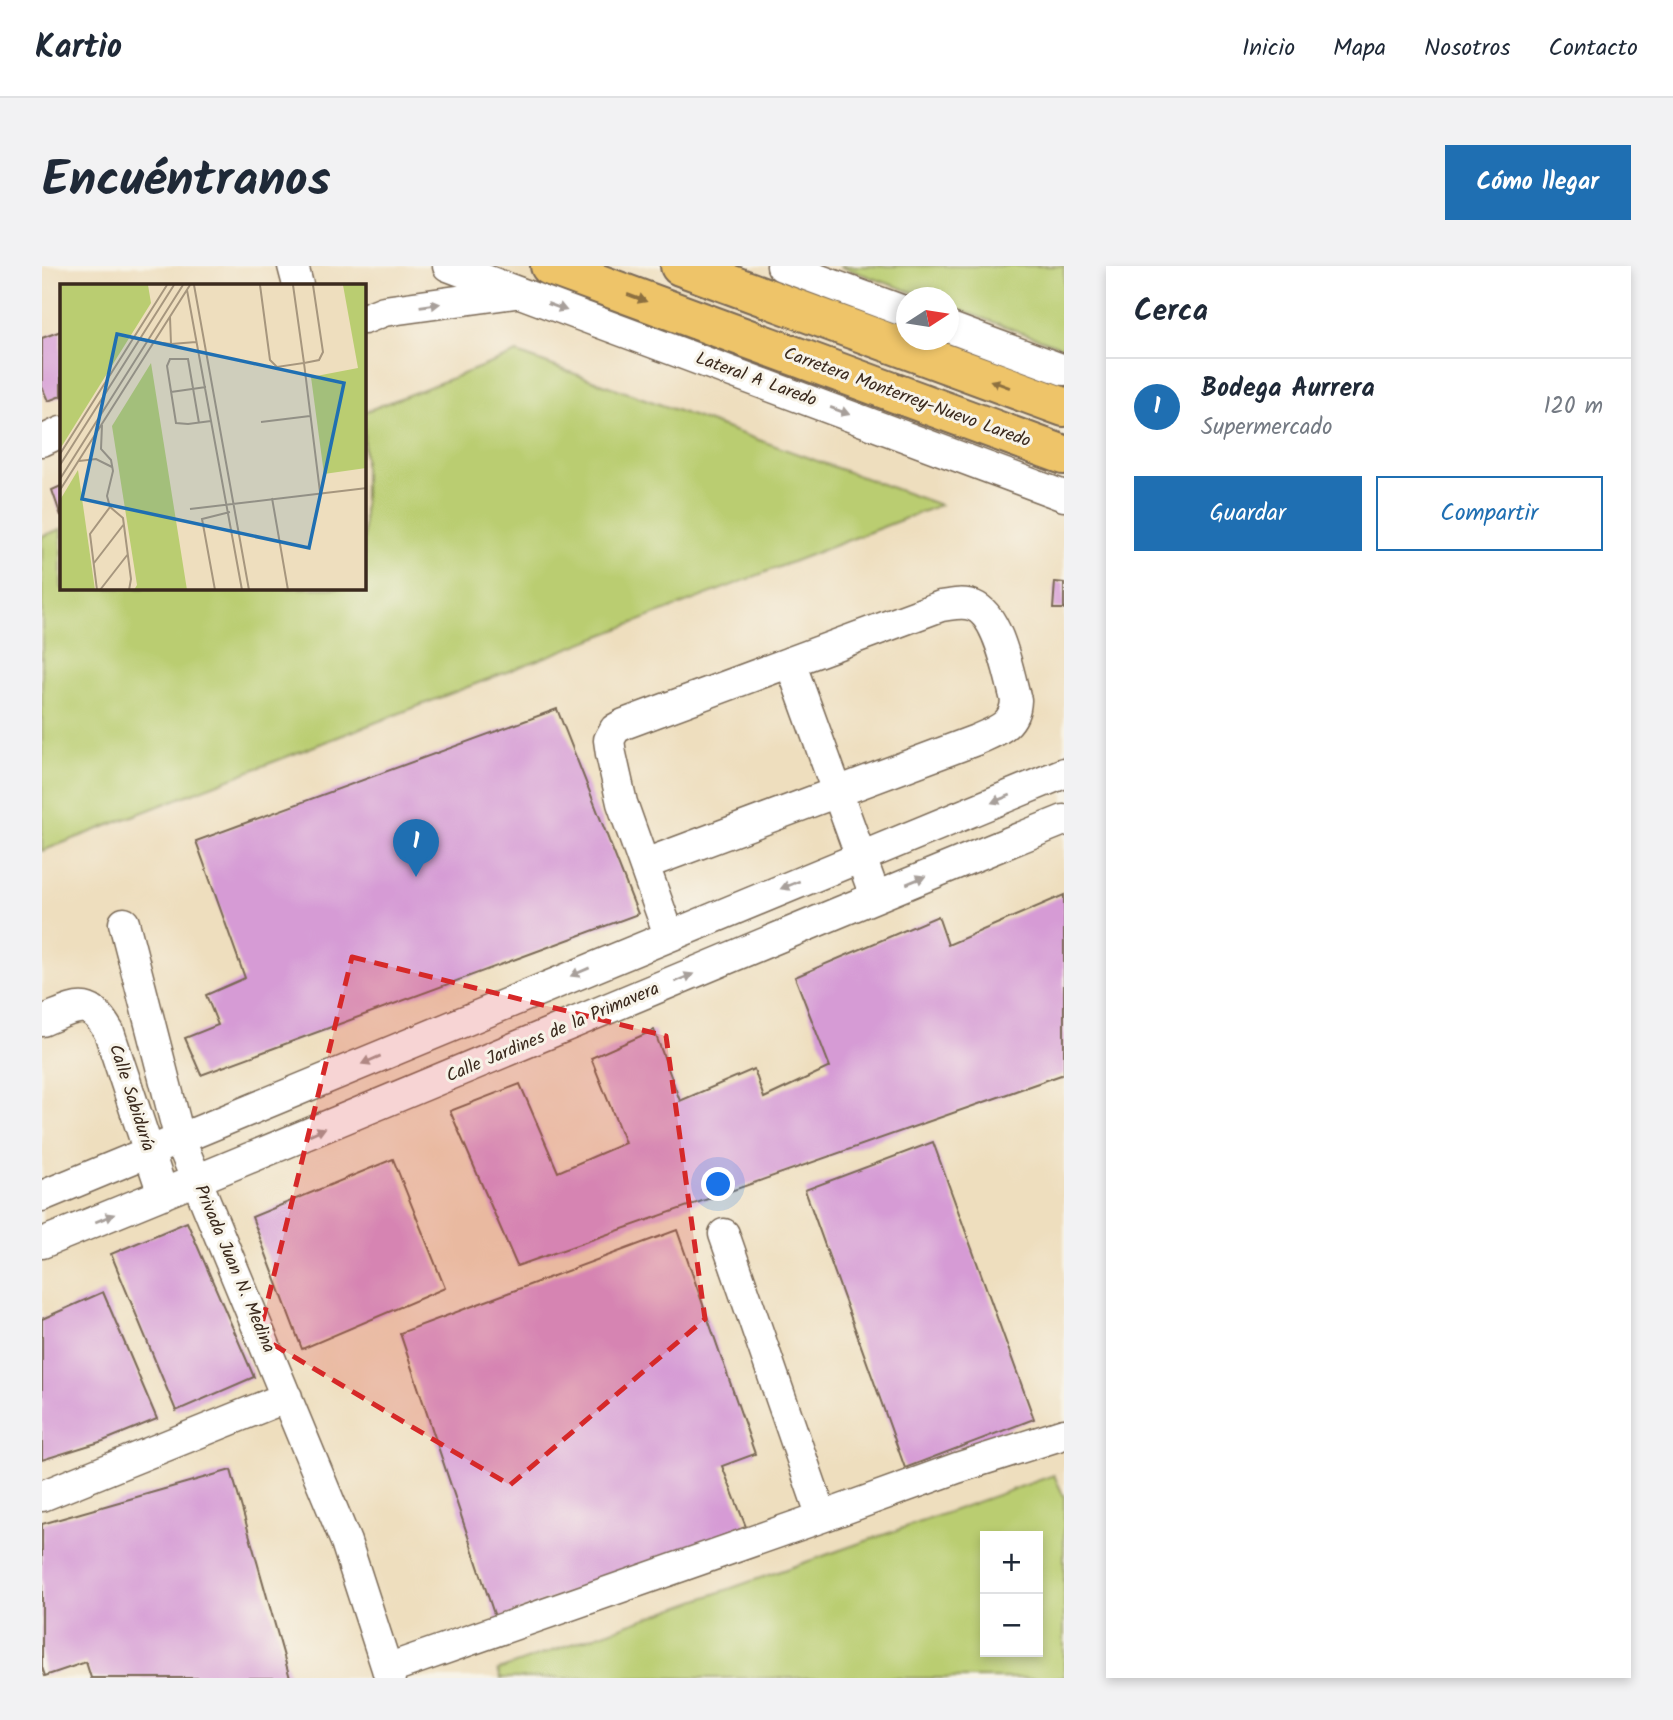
<!DOCTYPE html>
<html lang="es">
<head>
<meta charset="utf-8">
<style>
  :root { --surface:#fff; --page:#f2f2f3; --text:#1f2937; --muted:#747a83; --line:#e0e1e3; --accent:#1f6fb2 }
  body { margin:0; font-family:Kalam,sans-serif; background:var(--page); color:var(--text) }
  .controls { position:absolute; right:21px; bottom:21px; display:grid; overflow:hidden; border-radius:0px; box-shadow:0 4px 10px #0003 }
  .controls button { width:63px; height:63px; display:grid; place-items:center; padding:0; border:0; border-bottom:2px solid var(--line); background:var(--surface); color:var(--text); font:35px sans-serif }
  .compass { position:absolute; left:854px; top:21px; width:63px; height:63px; border-radius:50%; background:var(--surface); box-shadow:0 4px 10px #0003; rotate:78deg }
  .you { position:absolute; left:677px; top:919px; width:24px; height:24px; margin:-18px; border:5px solid #fff; border-radius:50%; background:#1a73e8; box-shadow:0 0 0 10px #1a73e833 }
  .badge { display:grid; place-items:center; width:46px; height:46px; border-radius:50%; background:var(--accent); color:#fff; font-size:23px; font-weight:700 }
  .pin { position:absolute; translate:-50% -58px; filter:drop-shadow(0 2px 4px #0008) }
  .pin::after { content:''; position:absolute; top:37px; width:24px; height:21px; background:inherit; clip-path:polygon(0 0,100% 0,50% 100%) }
  .list { margin:0; padding:0; list-style:none }
  h2 { display:flex; justify-content:space-between; align-items:center; height:91px; margin:0; padding:0 28px; font-size:30px }
  h2 small { font-size:23px; font-weight:400; color:var(--muted) }
  .list li { display:grid; grid-template-columns:46px 1fr auto; gap:21px; align-items:center; box-sizing:border-box; height:98px; padding:0 28px; border-top:2px solid var(--line) }
  .list b { display:block; font-size:26px; white-space:nowrap }
  .list p { margin:0; font-size:23px; white-space:nowrap; color:var(--muted) }
  .list em { font-size:23px; font-style:normal; color:var(--muted) }
  .actions { display:flex; gap:14px; padding:21px 28px }
  .actions a { flex:1; padding:16px 0; border:2px solid var(--accent); border-radius:0px; text-align:center; font-size:24px; color:var(--accent) }
  .actions .main { background:var(--accent); color:#fff }
  .map { position:relative; flex:none; width:1022px; height:1412px; overflow:hidden; border-radius:0px }
  header { display:flex; align-items:center; gap:42px; box-sizing:border-box; height:98px; padding:0 35px; background:var(--surface); border-bottom:2px solid var(--line) }
  header strong { font-size:33px }
  nav { display:flex; gap:38px; margin-inline-start:auto; font-size:24px }
  .intro { display:flex; align-items:center; justify-content:space-between; box-sizing:border-box; height:168px; padding:0 42px }
  h1 { margin:0; font-size:49px }
  .button { padding:18px 32px; border-radius:0px; background:var(--accent); color:#fff; font-size:24px; font-weight:700 }
  main { display:flex; gap:42px; padding:0 42px }
  aside { flex:1; background:var(--surface); border-radius:0px; box-shadow:0 4px 10px #0003 }
  .map>svg:first-child { display:block }
  .green { fill:#bacd71; stroke:#7a7c48; stroke-width:2; fill-rule:evenodd }
  .building { fill:#d69bd5 }
  .lines { fill:none; stroke-linecap:round; stroke-linejoin:round }
  .minor-casing { stroke:#7a6956; stroke-width:33 }
  .highway-casing { stroke:#7a6956; stroke-width:42 }
  .minor { stroke:#fff; stroke-width:30 }
  .highway { stroke:#eec469; stroke-width:38 }
  .oneway { fill:#8c6f40 }
  .oneway2 { fill:#a79f9a }
  .marked { fill:#d62828; fill-opacity:0.2; stroke:#d62828; stroke-width:5; stroke-dasharray:14 9; stroke-linejoin:round }
  .labels { text-anchor:middle; dominant-baseline:central; stroke-width:6; stroke-linejoin:round; paint-order:stroke }
  .street-label { font-size:18px; fill:#3b2a1e; stroke:#f7f3e8 }
  .inset-road { fill:none; stroke:#a6967e; stroke-width:2 }
  .view { fill:#1f6fb2; fill-opacity:0.15; stroke:#1f6fb2; stroke-width:3.5 }
  .inset-edge { fill:none; stroke:#3b2a1e; stroke-width:3.5 }
</style>
</head>
<body>
<header>
<strong>Kartio</strong>
<nav><a>Inicio</a><a>Mapa</a><a>Nosotros</a><a>Contacto</a></nav>
</header>
<div class="intro"><h1>Encuéntranos</h1><a class="button">Cómo llegar</a></div>
<main>
<div class="map">
<svg width="1022" height="1412" viewBox="0 0 1022 1412">
  <rect width="100%" height="100%" fill="#f7f3e8"/>
  <filter id="ink" filterUnits="userSpaceOnUse"><feTurbulence type="fractalNoise" baseFrequency=".0143" numOctaves="2"/><feDisplacementMap in="SourceGraphic" scale="14" xChannelSelector="R" yChannelSelector="G"/><feConvolveMatrix kernelMatrix="1 2 1 2 8 2 1 2 1" color-interpolation-filters="sRGB"/></filter>
  <filter id="wash" filterUnits="userSpaceOnUse"><feTurbulence type="fractalNoise" baseFrequency=".00686" numOctaves="4" result="noise"/><feDisplacementMap in="SourceGraphic" scale="28" xChannelSelector="R" yChannelSelector="G"/><feGaussianBlur stdDeviation="1.57" result="paint"/><feColorMatrix in="noise" values="0 0 0 0 0 0 0 0 0 0 0 0 0 0 0 0 0 1.4 0 .05"/><feComposite in="paint" operator="in"/></filter>
  <g filter="url(#wash)">
    <rect width="100%" height="100%" fill="#eedebe"/>
    <!-- green -->
    <path class="green" d="M797,0H1022V82L907,40L906,32L884,31Z
      M475,87L898,239L0,585V270L19,263V322H322V146Z
      M1012,1209L1022,1231V1412H459L456,1404ZM996,1270V1386H943V1270Z"/>
    <g id="blocks">
      <!-- building -->
      <path class="building" d="M19,65V130L6,135L0,121V72Z
        M19,220V250L10,224Z
        M1013,316L1022,317V343H1011Z
        M515,443L596,648L159,809L143,772L176,759L164,729L203,712L154,575Z
        M1022,629V808L475,1000L408,845L478,818L516,906L583,877L549,792L612,764L638,835L712,803L722,832L788,801L753,711L896,650L906,679Z
        M891,876L992,1153L863,1202L763,924Z
        M351,893L403,1022L260,1083L210,951Z
        M145,956L212,1111L134,1145L69,988Z
        M635,964L713,1188L680,1200L704,1261L454,1354L358,1067Z
        M61,1026L115,1153L61,1175L0,1194V1053Z
        M189,1204L248,1412H49L44,1396L3,1410L0,1401V1258Z"/>
    </g>
  </g>
  <g filter="url(#ink)">
    <use href="#blocks" fill-opacity="0" stroke="#7a6956" stroke-width="2"/>
    <g class="lines">
      <!-- minor casing -->
      <g class="minor-casing">
        <path id="minor" d="M251,0L256,19
          M406,0L1022,230
          M740,0L864,46
          M322,53L342,45L473,27
          M906,61L1022,104
          M0,175L19,166
          M748,396L833,630
          M603,598L934,474C954,465 973,460 974,434C967,409 957,350 932,340C921,335 909,339 899,340L582,458L573,463L567,474L569,488L580,537L627,669
          M82,657L138,874L304,1276L348,1412
          M0,755C34,742 46,729 67,766L121,928
          M0,930L1022,507
          M682,968L780,1251
          M0,977C342,839 680,692 1022,554
          M0,1230L245,1131
          M345,1403L780,1251L915,1202L1022,1168"/>
      </g>
      <!-- highway casing -->
      <g class="highway-casing">
        <path id="highway" d="M508,0L1022,189
          M638,0L1022,141"/>
      </g>
      <!-- minor -->
      <use href="#minor" class="minor"/>
      <!-- highway -->
      <use href="#highway" class="highway"/>
    </g>
    <!-- one-way arrows -->
    <defs><path id="oneway-solid" d="M-6-.8H1V-3.2L6.5 0L1 3.2V.8H-6Z" transform="scale(1.75)"/></defs>
    <g class="oneway">
      <use href="#oneway-solid" transform="translate(595 32) rotate(20)"/>
      <use href="#oneway-solid" transform="translate(958 118) rotate(-160)"/>
    </g>
    <g class="oneway2">
      <use href="#oneway-solid" transform="translate(388 39) rotate(-8)"/>
      <use href="#oneway-solid" transform="translate(515 41) rotate(20)"/>
      <use href="#oneway-solid" transform="translate(798 145) rotate(20)"/>
      <use href="#oneway-solid" transform="translate(959 533) rotate(158)"/>
      <use href="#oneway-solid" transform="translate(874 614) rotate(-22)"/>
      <use href="#oneway-solid" transform="translate(748 619) rotate(158)"/>
      <use href="#oneway-solid" transform="translate(538 706) rotate(157)"/>
      <use href="#oneway-solid" transform="translate(642 712) rotate(-23)"/>
      <use href="#oneway-solid" transform="translate(329 794) rotate(157)"/>
      <use href="#oneway-solid" transform="translate(274 866) rotate(-23)"/>
      <use href="#oneway-solid" transform="translate(63 952) rotate(-22)"/>
    </g>
  </g>
  <!-- marked area -->
  <path class="marked" d="M310,691L624,770L663,1053L468,1219L217,1070Z"/>
  <g class="labels">
    <!-- street labels -->
    <g class="street-label">
      <text transform="translate(714 114) rotate(20)">Lateral A Laredo</text>
      <text transform="translate(865 132) rotate(20)">Carretera Monterrey-Nuevo Laredo</text>
      <text transform="translate(511 767) rotate(-23)">Calle Jardines de la Primavera</text>
      <text transform="translate(89 832) rotate(72)">Calle Sabiduría</text>
      <text transform="translate(192 1003) rotate(67)">Privada Juan N. Medina</text>
    </g>
  </g>
  <!-- overview -->
  <g transform="translate(18 18)">
    <rect width="306" height="306" fill="#eedebe"/>
    <path d="M0,1H88L91,19L0,165ZM283,1H306V184L264,190L251,93L298,84ZM91,79L127,306H74L77,301L52,142ZM18,186L35,306H0V216Z" fill="#bacd71"/>
    <path class="inset-road" d="M134,1L189,306M200,1L210,76L217,83L244,79L233,1M253,1L263,68L259,76L244,79L260,208M127,6L182,306M94,58L111,60L110,33M111,60L136,58M111,108L146,103M201,138L250,132M139,139L128,75H110L107,82L116,139L128,140L151,137M42,141L41,165L51,176L53,187L47,212L50,223L63,234L71,295L69,306M0,170L107,1M19,177L36,175L52,183M0,181L114,1M0,195L123,1M0,206L130,1M212,214L228,306M130,225L307,204M34,279L64,240M37,306L30,250L50,223M40,306L68,270M155,306L142,235L170,228"/>
    <path class="view" d="M57,50L284,99L249,264L22,215Z"/>
    <rect width="306" height="306" class="inset-edge"/>
  </g>
</svg>
<div class="controls">
<button>+</button>
<button>−</button>
</div>
<svg class="compass" viewBox="-18 -18 36 36"><path d="M0-13l5 13h-10z" fill="#e53935"/><path d="M0 13l5-13h-10z" fill="#747a83"/></svg>
<div class="you"></div>
<div class="pin badge" style="left:374px;top:611px">1</div>
</div>
<aside>
<h2>Cerca<small></small></h2>
<ul class="list">
<li><span class="badge">1</span><div><b>Bodega Aurrera</b><p>Supermercado</p></div><em>120 m</em></li>
</ul>
<div class="actions"><a class="main">Guardar</a><a>Compartir</a></div>
</aside>
</main>
</body>
</html>
